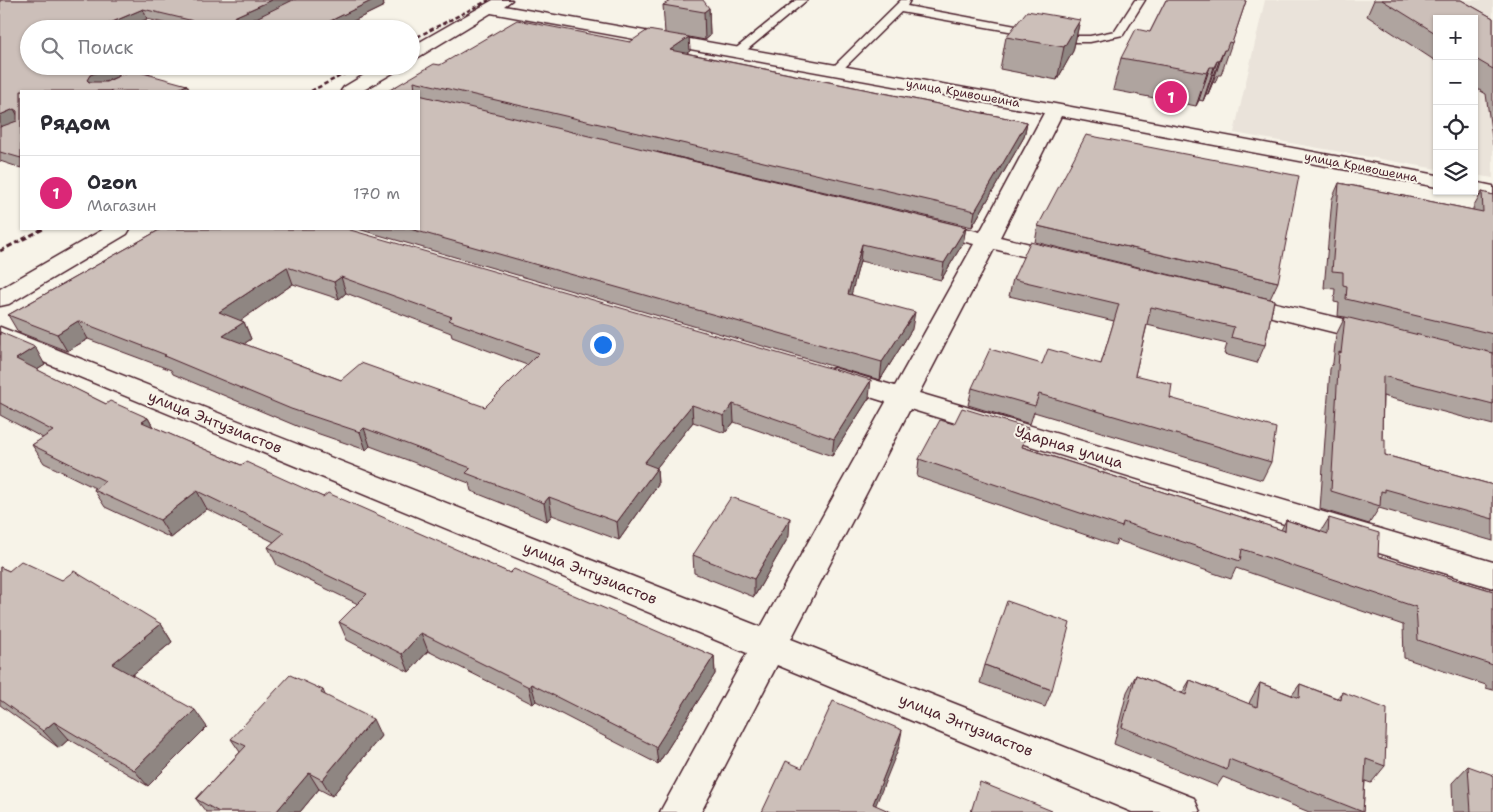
<!DOCTYPE html>
<html lang="ru">
<head>
<meta charset="utf-8">
<style>
  :root { --surface:#fff; --page:#f2f2f3; --text:#2b2b33; --muted:#7c7c81; --line:#e1e1e2; --accent:#db2777 }
  body { margin:0; font-family:"Shantell Sans",sans-serif; background:var(--page); color:var(--text) }
  .controls { position:absolute; right:15px; top:15px; display:grid; overflow:hidden; border-radius:0px; box-shadow:0 1px 4px #0004 }
  .controls button { width:45px; height:45px; display:grid; place-items:center; padding:0; border:0; border-bottom:1px solid var(--line); background:var(--surface); color:var(--text); font:25px sans-serif }
  .you { position:absolute; left:602px; top:344px; width:18px; height:18px; margin:-12px; border:4px solid #fff; border-radius:50%; background:#1a73e8; box-shadow:0 0 0 8px #1a73e833 }
  .badge { display:grid; place-items:center; width:32px; height:32px; border-radius:50%; background:var(--accent); color:#fff; font-size:16px; font-weight:700 }
  .pin { position:absolute; translate:-50% -50%; border:2px solid #fff; box-shadow:0 1px 5px #0006 }
  .list { margin:0; padding:0; list-style:none }
  h2 { display:flex; justify-content:space-between; align-items:center; height:65px; margin:0; padding:0 20px; font-size:21px }
  h2 small { font-size:16px; font-weight:400; color:var(--muted) }
  .list li { display:grid; grid-template-columns:32px 1fr auto; gap:15px; align-items:center; box-sizing:border-box; height:75px; padding:0 20px; border-top:1px solid var(--line) }
  .list b { display:block; font-size:19px; white-space:nowrap }
  .list p { margin:0; font-size:16px; white-space:nowrap; color:var(--muted) }
  .list em { font-size:16px; font-style:normal; color:var(--muted) }
  .icon { flex:none; width:28px; height:28px; fill:none; stroke:currentColor; stroke-width:2; stroke-linecap:round; stroke-linejoin:round }
  .map { position:relative; flex:none; width:1493px; height:812px; overflow:hidden }
  .search { position:absolute; background:var(--surface); box-shadow:0 1px 4px #0004; left:20px; top:20px; width:400px; height:55px; display:flex; align-items:center; gap:12px; box-sizing:border-box; padding:0 18px; border-radius:28px; color:var(--muted); font-size:19px }
  .panel { position:absolute; background:var(--surface); box-shadow:0 1px 4px #0004; left:20px; top:90px; width:400px; height:140px; border-radius:0px }
  .map>svg:first-child { display:block }
  .built { fill:#eae3da }
  .lines { fill:none; stroke-linecap:round; stroke-linejoin:round }
  .lane-casing { stroke:#4a1f2b; stroke-width:3 }
  .street-casing { stroke:#4a1f2b; stroke-width:3 }
  .lane { fill:#f7f3e8; fill-rule:evenodd }
  .street { fill:#f7f3e8; fill-rule:evenodd }
  .rail-far1 { stroke:#4a1f2b; stroke-width:2.5; stroke-dasharray:4.5 2.5; stroke-linecap:butt }
  .rail { stroke:#4a1f2b; stroke-width:3; stroke-dasharray:5.5 3; stroke-linecap:butt }
  .wall { fill:#afa49f; stroke:#4a1f2b; fill-rule:evenodd }
  .shaded-wall { fill:#8f8682; stroke:#4a1f2b }
  .building { fill:#ccbfb9; stroke:#4a1f2b; fill-rule:evenodd }
  .labels { text-anchor:middle; dominant-baseline:central; stroke-width:4; stroke-linejoin:round; paint-order:stroke }
  .far-street-label { font-size:12px; fill:#4a1f2b; stroke:#f7f3e8 }
  .street-label { font-size:15px; fill:#4a1f2b; stroke:#f7f3e8 }
</style>
</head>
<body>
<div class="map">
<svg width="1493" height="812" viewBox="0 0 1493 812">
  <rect width="100%" height="100%" fill="#f7f3e8"/>
  <filter id="ink" filterUnits="userSpaceOnUse"><feTurbulence type="fractalNoise" baseFrequency=".02" numOctaves="2"/><feDisplacementMap in="SourceGraphic" scale="10" xChannelSelector="R" yChannelSelector="G"/><feConvolveMatrix kernelMatrix="1 2 1 2 8 2 1 2 1" color-interpolation-filters="sRGB"/></filter>
  <g filter="url(#ink)">
    <!-- built -->
    <path class="built" d="M1265,0H1493V178L1474,175V19H1437V169L1234,133Z"/>
    <g class="lines">
      <!-- lane casing -->
      <g class="lane-casing">
        <path id="lane" d="M796,0H807L742,54H734L732,52L734,50Z
          M901,0H910L907,6L1071,36H1090L1115,31L1135,0H1145L1123,35L1090,42H1071L901,12L840,72H832L830,70L832,68Z
          M147,66H163L110,91H94L96,88Z"/>
      </g>
      <!-- street casing -->
      <g class="street-casing">
        <path id="street" d="M493,0H512L504,6L1055,104L1437,175V187L1061,116L1000,237L1072,254L1075,259L1072,264L1064,266L994,249L919,393L1493,562V588L910,409L791,639L1194,798L1200,812H1132L777,665L701,812H660L747,653L0,344V327L761,627L886,402L825,383L821,377L825,371L834,368L895,386L974,244L920,231L917,226L920,221L928,219L980,232L1044,113L491,13L417,58L411,59V47Z
          M379,66H400L398,70L362,91H341L344,87Z
          M1474,182L1493,186V198L1467,192L1474,191Z
          M104,229H130L127,234L9,304L0,306V289Z
          M1237,294L1386,329L1390,335L1386,341L1377,343L1228,306L1225,301L1228,296Z"/>
      </g>
      <!-- lane -->
      <use href="#lane" class="lane"/>
      <!-- street -->
      <use href="#street" class="street"/>
      <!-- rail-far1 -->
      <path class="rail-far1" d="M411,40L489,0
        M311,91L360,66"/>
      <!-- rail -->
      <path class="rail" d="M0,251L43,229"/>
    </g>
    <!-- wall -->
    <path class="wall" d="M0,0L383,2L384,6L337,29H188L147,19L124,29H29V66L119,76L187,85L21,91V168L0,161Z
      M1166,0H1243V1H1246L1221,75H1218L1215,83L1213,82L1208,94H1206L1203,101L1199,100L1196,106L1113,90L1121,58L1150,32Z
      M1374,0H1461L1493,18V145L1486,94L1474,87V19H1437V62L1367,16Z
      M663,5L709,8L710,36L705,40L689,37L690,51L686,53L1027,122L1024,137L972,227L657,152L966,227L963,243L941,280L860,261L851,294L912,329L880,380L358,229H419V91H388L440,65L630,42L665,33Z
      M1080,20L1073,51L1057,80L1000,69L1006,37Z
      M1339,183L1473,210V208L1482,192L1493,195V425L1383,396L1382,439L1385,455L1493,485V541L1379,508L1369,524L1320,509L1330,369L1333,363L1336,335L1345,317L1338,316L1339,303L1334,302L1335,289L1324,288L1332,199Z
      M1038,226L1278,282L1270,299L1035,242Z
      M161,229L869,398L832,456L734,422L725,433L693,422L657,467L658,485L619,540L552,515L547,521L471,491L469,483L370,446L366,450L299,427L173,374L171,370L88,339L67,351L18,332L8,315ZM293,284L339,299L346,293L451,333L452,337L527,365L485,407L341,380L244,344L251,339L244,322L240,320Z
      M1013,279L1274,300L1265,345L1257,363L1224,354L1227,344L1147,325L1135,375L1271,462L1262,480L1034,412L1030,424L968,405L972,388L1042,364H1101L1114,321L1009,296Z
      M0,332L45,365L37,370L106,404L148,418L153,427L241,465L323,497L714,656L715,674L658,764L536,701L533,704L428,651L409,672L347,640L339,622L358,604L277,565L268,547L274,542L207,509L171,538L105,507L94,490L95,488L44,463L32,445L43,438L0,415Z
      M1023,447L1281,530L1286,520L1321,531L1329,518L1378,556L1493,591V690L1486,688V685L1404,658L1403,625L1236,568L1231,579L1117,540L1115,545L917,477L919,459Z
      M789,536L754,597L694,573L693,555Z
      M0,567L9,571L62,580L161,624L172,642L132,675L207,727L148,786L69,739L59,748L0,705Z
      M985,665L1052,690L1045,707L980,683Z
      M1136,675L1182,693L1190,680L1249,704L1250,701L1260,683L1292,695L1300,684L1337,698L1342,692L1385,766L1371,783L1365,781L1363,812H1309L1223,777L1217,786L1114,744L1127,692Z
      M323,690L325,695L381,736L332,796L319,789L300,812H206L196,799L240,752L231,739Z
      M1468,766L1493,812H1453L1452,783Z"/>
    <!-- shaded-wall -->
    <path class="shaded-wall" d="M272,0H296L237,27L233,20L234,17Z
      M373,0H387L383,2L384,6L337,29H314Z
      M709,8L710,36L705,40L704,12Z
      M143,9L147,19L124,29H96Z
      M1080,20L1073,51L1057,80L1064,47Z
      M689,37L690,51L671,64L670,50Z
      M1224,50L1213,82L1208,94L1219,61Z
      M1217,61L1206,94L1203,101L1214,67Z
      M112,66H115L119,76L95,86L87,80L90,75Z
      M1210,67L1199,100L1196,106L1207,73Z
      M187,85L190,91H173Z
      M14,109L20,120L0,128V115Z
      M1027,122L1024,137L972,227L975,211Z
      M966,227L963,243L941,280L944,263Z
      M862,244L860,261L847,311L848,294Z
      M287,267L293,284L227,330L219,312Z
      M341,277L346,293L339,299L334,282Z
      M915,312L912,329L880,380L882,362Z
      M78,321L88,339L67,351L57,334Z
      M244,322L251,339L231,353L223,336Z
      M35,347L45,365L27,376L16,359Z
      M871,380L869,398L832,456L834,439Z
      M733,404L734,422L725,433L724,416Z
      M692,405L693,422L646,481L644,463Z
      M148,418L158,436L142,422Z
      M364,428L370,446L366,450L360,432Z
      M657,468L658,485L619,540L617,522Z
      M197,491L207,509L171,538L160,520Z
      M549,497L552,515L547,521L544,503Z
      M790,518L789,536L754,597V579Z
      M161,624L172,642L125,681L112,664Z
      M421,633L428,651L409,672L402,654Z
      M714,656L715,674L658,764L656,747Z
      M531,684L536,701L533,704L529,687Z
      M195,710L207,727L148,786L134,770Z
      M373,719L381,736L332,796L322,780Z
      M54,722L69,739L59,748L43,731Z
      M902,730L899,747L873,812V804Z
      M309,773L319,789L300,812H276Z"/>
    <!-- building -->
    <path class="building" d="M0,0H272L234,17L233,20L250,21L293,0H373L314,29H227L143,9L96,29H29V66H112L90,75L87,80L89,82H106L132,70L187,85L173,91H21V158L0,152V127L17,121V111L14,109L0,115Z
      M672,0H703L709,8L704,12L663,5Z
      M1166,0H1242L1246,1L1232,43L1229,42L1226,50H1224L1219,61H1217L1214,67H1210L1207,73L1121,58L1136,29L1150,32Z
      M1382,0H1461L1493,18V69L1474,58V19H1437V34Z
      M1027,11L1080,20L1064,47L1006,37Z
      M517,20L630,42L648,30L689,37L670,50L1027,122L975,211L414,81L415,91H388L434,64L440,65Z
      M419,95L966,227L944,263L862,244L848,294L915,312L882,362L410,229H419Z
      M1086,135L1299,176L1278,282L1038,226Z
      M1339,183L1483,212L1482,192L1493,195V334L1346,299L1347,286L1343,285V272L1332,271Z
      M161,229H347L871,380L834,439L733,404L724,416L692,405L644,463L657,468L617,522L549,497L544,503L466,473L471,468L364,428L360,432L291,409L164,356L166,355L78,321L57,334L8,315ZM287,267L334,282L341,277L452,317L448,320L539,353L485,407L361,363L341,380L223,336L244,322L219,312Z
      M1030,242L1274,300L1265,345L1231,337L1234,327L1151,307L1135,375L1172,384L1170,398L1276,428L1271,462L1039,394L1035,406L972,388L990,349L1042,364L1048,349L1101,364L1119,304L1013,279Z
      M1345,317L1493,353V404L1383,376L1382,439H1385V455L1493,485V519L1385,489V492L1381,491L1380,506L1331,491L1339,352L1341,353Z
      M0,332L35,347L16,359L106,404L110,401L148,418L142,422L241,465L246,462L323,497L328,493L510,573L514,569L714,656L656,747L531,684L529,687L421,633L402,654L339,622L367,594L268,547L284,533L197,491L160,520L94,490L105,481L32,445L53,431L0,403Z
      M962,408L1028,428L1022,447L1285,531L1286,520L1328,534L1329,518L1379,533L1378,556L1493,591V665L1418,640L1416,607L1242,549L1240,561L1123,522L1122,527L919,459L940,420L954,424Z
      M731,497L790,518L754,579L693,555Z
      M21,561L62,580L74,571L161,624L112,664L195,710L134,770L54,722L43,731L0,700V567L9,571Z
      M1007,601L1070,623L1052,690L985,665Z
      M290,675L323,690L321,693L373,719L322,780L309,773L276,812H219L196,799L246,746L231,739Z
      M1136,675L1186,695L1190,680L1257,707L1260,683L1299,698L1300,684L1341,700L1342,692L1387,709L1385,766L1366,759L1363,812L1229,759L1227,770L1122,727Z
      M833,701L902,730L873,804L891,812H762L786,761L802,768Z
      M1468,766L1493,775V812H1471Z
      M980,782L1052,811V812H971Z"/>
  </g>
  <g class="labels">
    <!-- far-street labels -->
    <g class="far-street-label">
      <text transform="translate(963 93) rotate(10)">улица Кривошеина</text>
      <text transform="translate(1361 167) rotate(11)">улица Кривошеина</text>
    </g>
    <!-- street labels -->
    <g class="street-label">
      <text transform="translate(215 422) rotate(22)">улица Энтузиастов</text>
      <text transform="translate(1069 447) rotate(17)">Ударная улица</text>
      <text transform="translate(590 573) rotate(22)">улица Энтузиастов</text>
      <text transform="translate(966 725) rotate(22)">улица Энтузиастов</text>
    </g>
  </g>
</svg>
<div class="controls">
<button>+</button>
<button>−</button>
<button><svg class="icon" aria-label="locate" viewBox="0 0 24 24"><circle cx="12" cy="12" r="6"/><path d="M12 2v4M12 18v4M2 12h4M18 12h4"/></svg></button>
<button><svg class="icon" aria-label="layers" viewBox="0 0 24 24"><path d="M12 4l9 5-9 5-9-5zM3 14l9 5 9-5"/></svg></button>
</div>
<div class="you"></div>
<div class="pin badge" style="left:1171px;top:97px">1</div>
<div class="search"><svg class="icon" aria-label="search" viewBox="0 0 24 24"><circle cx="10" cy="10" r="6"/><path d="M15 15l6 6"/></svg>Поиск</div>
<section class="panel">
<h2>Рядом<small></small></h2>
<ul class="list">
<li><span class="badge">1</span><div><b>Ozon</b><p>Магазин</p></div><em>170 m</em></li>
</ul>
</section>
</div>
</body>
</html>
